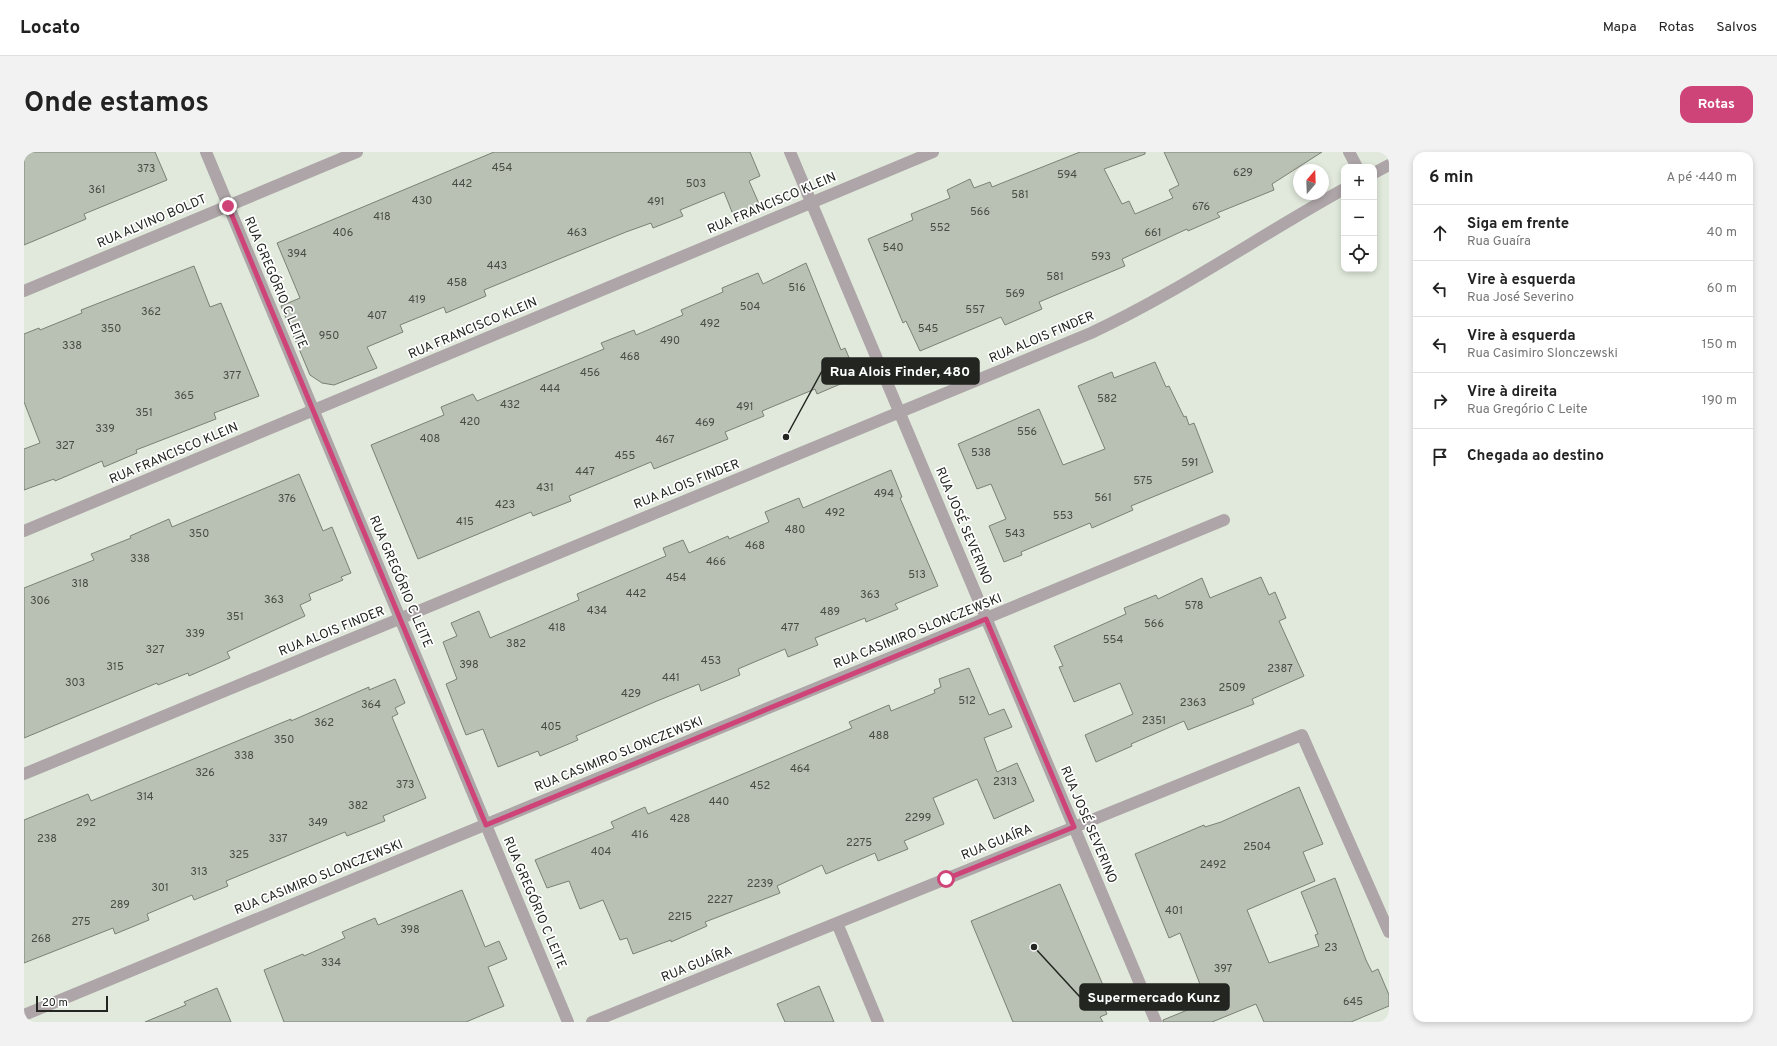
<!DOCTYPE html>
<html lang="pt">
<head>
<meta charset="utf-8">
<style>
  :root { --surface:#fff; --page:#f2f2f2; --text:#222; --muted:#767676; --line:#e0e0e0; --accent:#cf4478 }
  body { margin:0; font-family:Overpass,sans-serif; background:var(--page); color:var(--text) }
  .controls { position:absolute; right:12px; top:12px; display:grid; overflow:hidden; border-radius:8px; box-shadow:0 2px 6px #0003 }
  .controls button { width:36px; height:36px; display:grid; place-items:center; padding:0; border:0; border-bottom:1px solid var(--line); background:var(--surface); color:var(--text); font:20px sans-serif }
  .compass { position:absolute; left:1269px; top:12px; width:36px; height:36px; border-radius:50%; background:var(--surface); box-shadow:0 2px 6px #0003; rotate:19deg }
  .scale { position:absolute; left:12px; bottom:10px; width:72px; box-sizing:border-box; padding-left:4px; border:2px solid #222520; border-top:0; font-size:11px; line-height:14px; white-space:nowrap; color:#222520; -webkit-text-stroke:3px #fff; paint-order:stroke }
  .stop { position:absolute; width:12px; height:12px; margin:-9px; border:3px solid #cf4478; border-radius:50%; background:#fff }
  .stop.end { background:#cf4478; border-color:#fff; box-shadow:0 1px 4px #0008 }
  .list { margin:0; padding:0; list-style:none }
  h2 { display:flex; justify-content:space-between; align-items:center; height:52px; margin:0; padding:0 16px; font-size:17px }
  h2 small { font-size:13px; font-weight:400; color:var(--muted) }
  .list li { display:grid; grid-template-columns:26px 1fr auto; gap:12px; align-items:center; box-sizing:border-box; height:56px; padding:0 16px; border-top:1px solid var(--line) }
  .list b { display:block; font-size:15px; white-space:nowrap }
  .list p { margin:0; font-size:13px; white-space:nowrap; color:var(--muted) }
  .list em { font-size:13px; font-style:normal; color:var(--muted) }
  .icon { flex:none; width:22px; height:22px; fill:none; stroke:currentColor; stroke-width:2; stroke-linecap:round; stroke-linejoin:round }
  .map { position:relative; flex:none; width:1365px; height:870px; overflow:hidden; border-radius:12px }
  header { display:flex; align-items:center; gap:24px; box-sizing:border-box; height:56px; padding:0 20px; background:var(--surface); border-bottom:1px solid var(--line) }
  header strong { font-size:19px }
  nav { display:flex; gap:22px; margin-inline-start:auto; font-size:14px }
  .intro { display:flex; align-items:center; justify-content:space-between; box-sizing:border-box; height:96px; padding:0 24px }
  h1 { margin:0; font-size:28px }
  .button { padding:10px 18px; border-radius:12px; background:var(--accent); color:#fff; font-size:14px; font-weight:700 }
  main { display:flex; gap:24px; padding:0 24px }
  aside { flex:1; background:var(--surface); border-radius:12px; box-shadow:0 2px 6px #0003 }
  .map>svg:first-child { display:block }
  .building { fill:#b8c1b3; stroke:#7a8175 }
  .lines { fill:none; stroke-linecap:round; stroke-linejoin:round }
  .street { stroke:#ada5a7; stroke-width:12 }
  .route { stroke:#cf4478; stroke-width:5 }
  .labels { text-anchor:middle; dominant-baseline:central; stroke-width:3.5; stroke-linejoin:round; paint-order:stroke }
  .number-label { font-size:11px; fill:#484c45 }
  .street-label { font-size:13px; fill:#222520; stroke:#fff }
  .leader { fill:none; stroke:#222520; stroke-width:1.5 }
  .callout-dot { fill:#222520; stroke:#fff; stroke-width:1.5 }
  .callout { fill:#222520; stroke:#222520; stroke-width:1.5 }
  .callout-label { font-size:14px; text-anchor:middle; font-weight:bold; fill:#fff }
</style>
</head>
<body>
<header>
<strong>Locato</strong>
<nav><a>Mapa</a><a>Rotas</a><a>Salvos</a></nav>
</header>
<div class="intro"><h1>Onde estamos</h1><a class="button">Rotas</a></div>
<main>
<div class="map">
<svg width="1365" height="870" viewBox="0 0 1365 870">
  <rect width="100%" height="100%" fill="#e0e9db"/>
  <!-- building -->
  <path class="building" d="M0,0H131L143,28L60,62L62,67L0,93Z
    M470,0H726L736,24L725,29L736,54L710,65L700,40L656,58L659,64L629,76L627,71L602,80L540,105L460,138L462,144L422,161L420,155L376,173L379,180L343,195L353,216L310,233L298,231L286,223L257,154L276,146L253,91Z
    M1056,0H1121V2L1080,17L1098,52L1105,49L1111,62L1149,46L1145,38L1155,33L1140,0H1298L1248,32L1250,38L1193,61L1196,65L1164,79L1163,77L1098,107L1101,114L1015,150L1018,157L981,173L977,165L896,199L882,169L879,171L844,87L889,68L887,62L926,46L923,38L946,27L950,36L966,30L968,35Z
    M782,111L817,198L821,196L833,225L793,242L791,237L738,259L740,264L701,280L704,287L630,317L627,310L545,344L547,349L509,364L507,360L394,407L347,293L420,263L417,255L449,242L453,249L580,197L577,191L610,178L612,183L659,163L657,158L699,140L698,136L734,121L739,132Z
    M170,114L186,155L197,151L235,244L190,261L192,267L112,298L113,301L80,315L78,309L31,329L30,327L0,338V297L16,291L0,250V182L15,176L16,178L58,161L57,158Z
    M1131,210L1142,235L1145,234L1160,265L1162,264L1165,273L1170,271L1189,320L1107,354L1109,358L1068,376L1066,371L997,400L998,403L980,410L965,374L982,367L967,332L953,337L934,292L1015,257L1039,313L1081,297L1054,234L1088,220L1090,226Z
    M867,318L878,345L876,346L914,434L871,452L874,457L842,470L841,466L791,486L794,493L764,505L761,497L714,517L716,523L677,539L675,532L633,549L552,584L554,588L516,604L514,599L474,615L459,577L442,583L422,532L433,527L419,490L433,484L427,471L455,459L466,486L555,448L553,442L642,404L639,396L659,388L665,401L704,384L705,387L745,370L741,360L775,346L779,356Z
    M275,322L299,379L308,375L327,421L317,425L319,428L285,442L287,448L276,453L281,464L203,500L206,506L165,524L164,521L134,533L133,531L0,586V436L70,408L67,402L107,386L106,384L145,367L148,375Z
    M1237,425L1245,443L1251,440L1262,466L1255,469L1280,524L1228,547L1230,552L1164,578L1160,569L1107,592L1108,594L1072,610L1061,583L1109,562L1096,531L1050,550L1035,515L1039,514L1030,494L1102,462L1100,456L1132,443L1134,447L1178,426L1186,446Z
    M945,516L965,563L980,557L988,575L960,586L973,620L993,611L1010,649L970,667L953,627L909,646L920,672L880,689L884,697L854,709L851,701L802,722L798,713L753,734L756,741L681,770L683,774L647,790V788L609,802L603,786L596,788L579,748L556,757L545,729L523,736L511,708L590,676L587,670L621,655L624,662L828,576L825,570L865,553L867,559L911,541L910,538L917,535L915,527Z
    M371,527L381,551L371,556L374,562L368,565L402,646L359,664L361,669L323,684L321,680L202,729L204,734L170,748L168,743L123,762L125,768L91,782L89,776L0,811V668L64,642L67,649L267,567V569L345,535V538Z
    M1275,635L1299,692L1279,700L1291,729L1223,758L1245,811L1295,794L1291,783L1294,782L1277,740L1311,726L1342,808L1348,820L1354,817L1365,843V854L1327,870H1240L1232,852L1188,870H1139V868L1183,850L1156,781L1145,786L1111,702L1180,673L1181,675L1197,670Z
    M1036,732L1087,852L1080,855L1083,862L1076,865L1079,870H989L947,769Z
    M438,738L461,795L475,789L483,807L464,815L480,854L442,870H260L240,818L279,802L280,804L321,786L318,780L351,766L354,773Z
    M795,834L810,870H761L753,852Z
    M193,836L207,870H121L162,853L160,850Z"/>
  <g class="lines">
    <!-- street -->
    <path class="street" d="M182,0L544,870
      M766,0L1132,870
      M1325,0L1333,15
      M1350,21L1365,13
      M0,139L333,0
      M0,379L909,0
      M0,622L1067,181C1155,140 1235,84 1320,37
      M813,771L854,870
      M0,863L1200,368
      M568,870L1278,583L1365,780"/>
  </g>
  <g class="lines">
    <!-- route -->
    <path class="route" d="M204,54L462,673L962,467L1050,675L922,727"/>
  </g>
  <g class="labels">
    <!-- number labels -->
    <g class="number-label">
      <text x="478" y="16">454</text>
      <text x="122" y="17">373</text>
      <text x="1219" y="21">629</text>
      <text x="1043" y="23">594</text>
      <text x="438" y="32">442</text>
      <text x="672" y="32">503</text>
      <text x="73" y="38">361</text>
      <text x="996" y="43">581</text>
      <text x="398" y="49">430</text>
      <text x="632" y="50">491</text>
      <text x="1177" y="55">676</text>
      <text x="956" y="60">566</text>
      <text x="358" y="65">418</text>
      <text x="916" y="76">552</text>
      <text x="319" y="81">406</text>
      <text x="553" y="81">463</text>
      <text x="1129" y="81">661</text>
      <text x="869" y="96">540</text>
      <text x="273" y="102">394</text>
      <text x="1077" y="105">593</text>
      <text x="473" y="114">443</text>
      <text x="1031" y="125">581</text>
      <text x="433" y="131">458</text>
      <text x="773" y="136">516</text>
      <text x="991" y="142">569</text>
      <text x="393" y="148">419</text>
      <text x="726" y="155">504</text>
      <text x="951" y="158">557</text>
      <text x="127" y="160">362</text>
      <text x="353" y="164">407</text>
      <text x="686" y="172">492</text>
      <text x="87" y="177">350</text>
      <text x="904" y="177">545</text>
      <text x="305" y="184">950</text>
      <text x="646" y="189">490</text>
      <text x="48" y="194">338</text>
      <text x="606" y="205">468</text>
      <text x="566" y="221">456</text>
      <text x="208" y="224">377</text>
      <text x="526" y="237">444</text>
      <text x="160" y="244">365</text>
      <text x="1083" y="247">582</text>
      <text x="486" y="253">432</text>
      <text x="721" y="255">491</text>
      <text x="120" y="261">351</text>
      <text x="446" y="270">420</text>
      <text x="681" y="271">469</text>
      <text x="81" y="277">339</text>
      <text x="1003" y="280">556</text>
      <text x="406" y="287">408</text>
      <text x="641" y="288">467</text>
      <text x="41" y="294">327</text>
      <text x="957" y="301">538</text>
      <text x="601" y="304">455</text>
      <text x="1166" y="311">591</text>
      <text x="561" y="320">447</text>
      <text x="1119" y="329">575</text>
      <text x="521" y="336">431</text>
      <text x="860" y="342">494</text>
      <text x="1079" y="346">561</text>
      <text x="263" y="347">376</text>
      <text x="481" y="353">423</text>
      <text x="811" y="361">492</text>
      <text x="1039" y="364">553</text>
      <text x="441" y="370">415</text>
      <text x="771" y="378">480</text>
      <text x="175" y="382">350</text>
      <text x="991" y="382">543</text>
      <text x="731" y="394">468</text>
      <text x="116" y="407">338</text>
      <text x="692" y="410">466</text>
      <text x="893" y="423">513</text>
      <text x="652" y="426">454</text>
      <text x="56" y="432">318</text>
      <text x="612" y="442">442</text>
      <text x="846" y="443">363</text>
      <text x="250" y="448">363</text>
      <text x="16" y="449">306</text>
      <text x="1170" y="454">578</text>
      <text x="573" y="459">434</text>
      <text x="806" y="460">489</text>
      <text x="211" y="465">351</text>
      <text x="1130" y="472">566</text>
      <text x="533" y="476">418</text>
      <text x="766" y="476">477</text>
      <text x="171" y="482">339</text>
      <text x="1089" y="488">554</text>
      <text x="492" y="492">382</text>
      <text x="131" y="498">327</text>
      <text x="687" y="509">453</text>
      <text x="445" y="513">398</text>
      <text x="91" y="515">315</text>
      <text x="1256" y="517">2387</text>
      <text x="647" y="526">441</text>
      <text x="51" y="531">303</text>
      <text x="1208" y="536">2509</text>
      <text x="607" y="542">429</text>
      <text x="943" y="549">512</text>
      <text x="1169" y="551">2363</text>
      <text x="347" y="553">364</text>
      <text x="1130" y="569">2351</text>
      <text x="300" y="571">362</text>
      <text x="527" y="575">405</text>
      <text x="855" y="584">488</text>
      <text x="260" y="588">350</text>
      <text x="220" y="604">338</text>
      <text x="776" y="617">464</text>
      <text x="181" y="621">326</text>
      <text x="981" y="630">2313</text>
      <text x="381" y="633">373</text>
      <text x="736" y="634">452</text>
      <text x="121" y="645">314</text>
      <text x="695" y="650">440</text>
      <text x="334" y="654">382</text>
      <text x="894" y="666">2299</text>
      <text x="656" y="667">428</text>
      <text x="62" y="671">292</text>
      <text x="294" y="671">349</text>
      <text x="616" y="683">416</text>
      <text x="23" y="687">238</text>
      <text x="254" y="687">337</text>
      <text x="835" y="691">2275</text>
      <text x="1233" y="695">2504</text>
      <text x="577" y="700">404</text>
      <text x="215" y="703">325</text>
      <text x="1189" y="713">2492</text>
      <text x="175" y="720">313</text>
      <text x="736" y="732">2239</text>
      <text x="136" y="736">301</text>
      <text x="696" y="748">2227</text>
      <text x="96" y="753">289</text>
      <text x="1150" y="759">401</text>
      <text x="656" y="765">2215</text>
      <text x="57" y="770">275</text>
      <text x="386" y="778">398</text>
      <text x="17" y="787">268</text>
      <text x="1307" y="796">23</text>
      <text x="307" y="811">334</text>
      <text x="1199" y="817">397</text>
      <text x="1329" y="850">645</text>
    </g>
    <!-- street labels -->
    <g class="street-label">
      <text transform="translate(748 52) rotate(-23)">RUA FRANCISCO KLEIN</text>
      <text transform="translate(128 70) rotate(-23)">RUA ALVINO BOLDT</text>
      <text transform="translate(251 131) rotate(67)">RUA GREGÓRIO C LEITE</text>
      <text transform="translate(449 177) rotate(-23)">RUA FRANCISCO KLEIN</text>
      <text transform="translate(1018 186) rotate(-23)">RUA ALOIS FINDER</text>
      <text transform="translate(150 302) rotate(-23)">RUA FRANCISCO KLEIN</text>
      <text transform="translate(663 333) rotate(-22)">RUA ALOIS FINDER</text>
      <text transform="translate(939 374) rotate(67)">RUA JOSÉ SEVERINO</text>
      <text transform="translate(376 430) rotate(67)">RUA GREGÓRIO C LEITE</text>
      <text transform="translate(308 480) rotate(-22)">RUA ALOIS FINDER</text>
      <text transform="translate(894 480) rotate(-22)">RUA CASIMIRO SLONCZEWSKI</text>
      <text transform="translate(595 603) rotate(-22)">RUA CASIMIRO SLONCZEWSKI</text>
      <text transform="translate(1064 673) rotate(67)">RUA JOSÉ SEVERINO</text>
      <text transform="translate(973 691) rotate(-22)">RUA GUAÍRA</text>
      <text transform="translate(295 726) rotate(-22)">RUA CASIMIRO SLONCZEWSKI</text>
      <text transform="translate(510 751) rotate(67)">RUA GREGÓRIO C LEITE</text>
      <text transform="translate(673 813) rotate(-22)">RUA GUAÍRA</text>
    </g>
  </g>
  <!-- callouts -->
  <path class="leader" d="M762 285L798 219M1010 795L1056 845"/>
  <g class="callout-dot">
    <circle cx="762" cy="285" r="4"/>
    <circle cx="1010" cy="795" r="4"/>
  </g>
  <g class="callout">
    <rect x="798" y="206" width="157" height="26" rx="4"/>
    <rect x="1056" y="832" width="149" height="26" rx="4"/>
  </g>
  <g class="callout-label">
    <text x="876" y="224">Rua Alois Finder, 480</text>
    <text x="1130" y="850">Supermercado Kunz</text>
  </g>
</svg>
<div class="controls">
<button>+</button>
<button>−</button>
<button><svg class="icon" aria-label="locate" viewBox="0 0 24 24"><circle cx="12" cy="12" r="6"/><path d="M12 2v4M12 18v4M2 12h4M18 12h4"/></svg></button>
</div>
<svg class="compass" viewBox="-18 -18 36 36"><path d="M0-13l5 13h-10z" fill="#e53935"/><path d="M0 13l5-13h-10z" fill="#767676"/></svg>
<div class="scale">20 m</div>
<div class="stop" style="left:922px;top:727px"></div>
<div class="stop end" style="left:204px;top:54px"></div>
</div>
<aside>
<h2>6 min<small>A pé · 440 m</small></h2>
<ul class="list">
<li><svg class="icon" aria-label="ahead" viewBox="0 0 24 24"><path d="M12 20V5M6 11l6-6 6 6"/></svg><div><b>Siga em frente</b><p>Rua Guaíra</p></div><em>40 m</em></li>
<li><svg class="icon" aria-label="left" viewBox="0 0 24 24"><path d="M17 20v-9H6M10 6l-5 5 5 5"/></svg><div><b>Vire à esquerda</b><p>Rua José Severino</p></div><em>60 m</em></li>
<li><svg class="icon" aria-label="left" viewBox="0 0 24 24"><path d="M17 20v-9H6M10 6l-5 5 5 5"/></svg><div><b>Vire à esquerda</b><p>Rua Casimiro Slonczewski</p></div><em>150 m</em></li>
<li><svg class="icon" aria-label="right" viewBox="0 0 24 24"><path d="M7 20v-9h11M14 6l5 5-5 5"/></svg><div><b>Vire à direita</b><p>Rua Gregório C Leite</p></div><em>190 m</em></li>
<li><svg class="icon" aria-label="arrive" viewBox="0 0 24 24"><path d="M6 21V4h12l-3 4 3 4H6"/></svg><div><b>Chegada ao destino</b></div></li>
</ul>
</aside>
</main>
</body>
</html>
